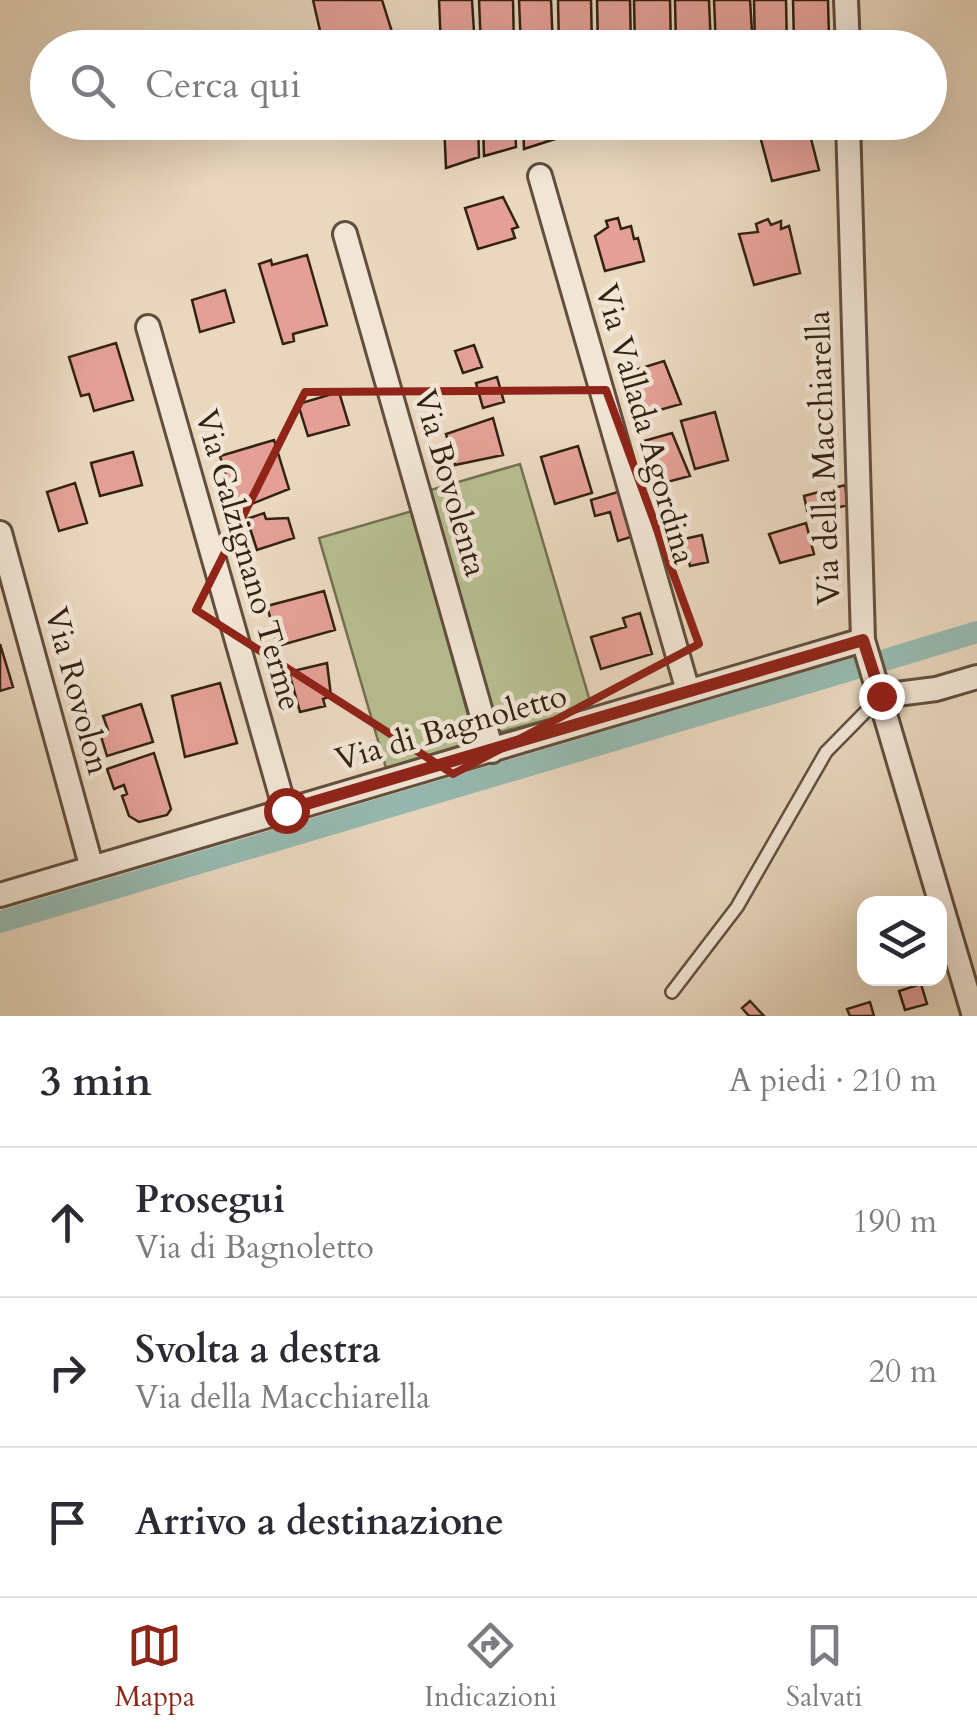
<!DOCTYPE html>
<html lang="it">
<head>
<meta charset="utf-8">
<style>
  :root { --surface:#fff; --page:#f2f2f3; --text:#2b2b33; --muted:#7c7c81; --line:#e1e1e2; --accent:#8f2418 }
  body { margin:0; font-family:Cardo,serif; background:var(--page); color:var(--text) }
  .controls { position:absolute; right:30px; bottom:30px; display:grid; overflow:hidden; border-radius:20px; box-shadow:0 10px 40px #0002 }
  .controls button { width:90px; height:90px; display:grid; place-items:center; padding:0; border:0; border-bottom:2px solid var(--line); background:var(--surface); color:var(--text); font:50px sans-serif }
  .stop { position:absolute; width:30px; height:30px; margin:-22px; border:8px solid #8f2418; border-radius:50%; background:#fff }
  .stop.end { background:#8f2418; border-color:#fff; box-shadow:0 2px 10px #0008 }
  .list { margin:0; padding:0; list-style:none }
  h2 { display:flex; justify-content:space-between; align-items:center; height:130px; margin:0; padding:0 40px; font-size:42px }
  h2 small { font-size:32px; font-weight:400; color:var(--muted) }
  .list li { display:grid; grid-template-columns:65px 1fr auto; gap:30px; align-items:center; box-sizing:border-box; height:150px; padding:0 40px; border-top:2px solid var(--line) }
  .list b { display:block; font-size:38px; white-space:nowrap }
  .list p { margin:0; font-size:32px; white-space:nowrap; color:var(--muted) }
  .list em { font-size:32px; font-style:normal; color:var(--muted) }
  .icon { flex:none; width:55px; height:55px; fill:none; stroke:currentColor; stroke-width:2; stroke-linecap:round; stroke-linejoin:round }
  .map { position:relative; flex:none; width:977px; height:1016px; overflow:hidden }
  .search { position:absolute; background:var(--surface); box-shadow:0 10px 40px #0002; left:30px; right:30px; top:30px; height:110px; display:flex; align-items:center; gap:25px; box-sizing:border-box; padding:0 35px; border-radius:55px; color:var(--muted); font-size:38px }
  .sheet { height:580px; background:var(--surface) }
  nav { display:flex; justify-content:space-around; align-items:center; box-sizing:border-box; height:140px; border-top:2px solid var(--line); background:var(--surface); font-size:28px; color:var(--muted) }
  nav a { display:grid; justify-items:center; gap:5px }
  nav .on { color:var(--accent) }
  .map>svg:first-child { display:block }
  .green { fill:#b6be91; stroke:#757051; stroke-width:2.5 }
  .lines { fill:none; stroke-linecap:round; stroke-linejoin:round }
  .canal { stroke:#97bab1; stroke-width:22 }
  .building { fill:#e4a096; stroke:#342211; stroke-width:2.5 }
  .lane-casing { stroke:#614f3c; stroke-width:16 }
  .street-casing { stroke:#614f3c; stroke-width:28 }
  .lane { stroke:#f1e5d5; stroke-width:11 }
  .street { stroke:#f1e5d5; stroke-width:22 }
  .route { stroke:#8f2418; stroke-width:12 }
  .marked { fill:none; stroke:#8f2418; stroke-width:8; stroke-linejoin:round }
  .labels { text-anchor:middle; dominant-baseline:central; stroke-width:9; stroke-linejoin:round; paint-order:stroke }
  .street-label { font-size:32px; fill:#342211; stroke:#f1e5d5 }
</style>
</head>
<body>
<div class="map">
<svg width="977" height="1016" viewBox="0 0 977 1016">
  <rect width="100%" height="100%" fill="#e9d7be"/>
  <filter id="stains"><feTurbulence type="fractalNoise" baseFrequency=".002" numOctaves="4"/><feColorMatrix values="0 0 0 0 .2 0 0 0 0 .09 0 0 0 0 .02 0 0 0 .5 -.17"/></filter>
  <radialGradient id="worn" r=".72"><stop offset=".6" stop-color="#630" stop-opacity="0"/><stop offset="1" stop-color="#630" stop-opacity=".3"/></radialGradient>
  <!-- green -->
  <path class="green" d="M520,464L592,708L497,733L427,491Z
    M412,511L475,741L386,768L319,538Z"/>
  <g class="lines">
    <!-- canal -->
    <path class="canal" d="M888,659L977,632
      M0,922L857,668"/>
  </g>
  <!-- building -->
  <path class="building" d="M313,0H382L397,48H324Z
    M439,0H472L475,48H441Z
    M479,0H513L514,48H481Z
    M519,0H551L553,48H521Z
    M558,0H591L592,48H559Z
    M597,0H630L631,48H598Z
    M634,0H670L671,48H635Z
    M675,0H709L711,48H676Z
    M714,0H750L753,48H716Z
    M754,0H786L787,48H755Z
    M793,0H828L829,38L794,42Z
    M444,122H478L479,157L446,168Z
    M483,122H515L516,147L484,156Z
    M523,122H555V139L524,149Z
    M561,122H594V128L562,138Z
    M807,123L819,170L772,181L760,136Z
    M503,197L518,227L512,229L515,238L478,249L465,208Z
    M618,218L621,229L631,226L634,239L638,238L644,261L605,271L595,236L608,227L606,221Z
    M768,219L771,225L781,221V229L789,226L800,273L754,285L739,234L758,232L756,224Z
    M307,255L327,325L293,334L294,341L283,344L259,264L271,260L272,265Z
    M225,290L234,322L200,332L192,300Z
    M116,343L133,400L94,411L89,394L81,396L69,357Z
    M474,345L482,367L463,373L455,351Z
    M664,361L681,404L635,417L622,374Z
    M497,377L504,402L483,408L476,383Z
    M339,392L349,425L308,436L298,404Z
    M715,412L728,460L695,469L681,421Z
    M493,418L503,455L455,465L446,434Z
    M672,433L690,476L652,486L640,442Z
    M274,440L289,489L244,507V502L235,505L220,456Z
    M578,446L592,493L555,504L541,457Z
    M133,452L142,485L100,496L91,463Z
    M75,483L87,523L59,531L47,492Z
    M845,485L848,505L808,515L804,496Z
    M621,491L634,536L618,541L610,512L595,516L591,500Z
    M264,513L266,519L288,518L294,538L257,550L247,519Z
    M806,523L814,554L780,563L769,534Z
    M702,535L708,562L690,566L684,539Z
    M324,591L335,630L278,646L267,606Z
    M640,613L652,654L601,669L591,637L626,627L623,618Z
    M0,644L13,687L0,691Z
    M327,663L331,696L323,699L325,706L300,712L289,672Z
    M220,683L237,743L185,757L172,696Z
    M141,704L153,742L107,756L100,733L108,730L103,716Z
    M154,753L171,809L167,815L139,822L129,816L122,796L127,794L124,785L114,789L107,769Z
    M921,984L927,1004L905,1010L899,991Z
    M750,1001L764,1016H749L742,1008Z
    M870,1002L874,1016H850L847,1009Z"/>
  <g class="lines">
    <!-- lane casing -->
    <g class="lane-casing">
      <path id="lane" d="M672,992L737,907L826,752L881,696"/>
    </g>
    <!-- street casing -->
    <g class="street-casing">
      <path id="street" d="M846,0L848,48
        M848,122L863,640L974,1016
        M540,176L688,691
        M345,234L492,751
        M148,327L285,810
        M0,533L91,865
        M881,696L936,689L977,677
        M0,895L863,640"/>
    </g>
    <!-- lane -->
    <use href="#lane" class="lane"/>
    <!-- street -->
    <use href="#street" class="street"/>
  </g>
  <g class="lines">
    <!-- route -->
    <path class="route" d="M286,810L863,640L881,696"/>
  </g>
  <!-- marked area -->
  <path class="marked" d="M606,390L699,644L453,774L196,610L305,392Z"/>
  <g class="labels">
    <!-- street labels -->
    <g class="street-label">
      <text transform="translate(645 424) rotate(74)">Via Vallada Agordina</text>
      <text transform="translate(824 458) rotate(-92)">Via della Macchiarella</text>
      <text transform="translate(450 483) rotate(74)">Via Bovolenta</text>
      <text transform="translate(248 560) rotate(74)">Via Galzignano Terme</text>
      <text transform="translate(77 691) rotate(75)">Via Rovolon</text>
      <text transform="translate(451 728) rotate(-16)">Via di Bagnoletto</text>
    </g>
  </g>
  <rect width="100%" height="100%" filter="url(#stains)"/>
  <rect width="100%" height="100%" fill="url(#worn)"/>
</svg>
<div class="controls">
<button><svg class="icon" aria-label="layers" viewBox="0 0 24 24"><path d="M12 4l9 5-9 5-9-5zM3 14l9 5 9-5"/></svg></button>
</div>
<div class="stop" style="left:286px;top:810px"></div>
<div class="stop end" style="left:881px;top:696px"></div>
<div class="search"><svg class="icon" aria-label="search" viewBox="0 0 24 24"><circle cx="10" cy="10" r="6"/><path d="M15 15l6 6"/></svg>Cerca qui</div>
</div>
<section class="sheet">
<h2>3 min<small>A piedi · 210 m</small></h2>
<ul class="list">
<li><svg class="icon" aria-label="ahead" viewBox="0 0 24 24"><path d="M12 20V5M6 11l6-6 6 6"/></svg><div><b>Prosegui</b><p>Via di Bagnoletto</p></div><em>190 m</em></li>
<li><svg class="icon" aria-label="right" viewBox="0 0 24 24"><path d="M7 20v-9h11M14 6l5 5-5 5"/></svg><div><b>Svolta a destra</b><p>Via della Macchiarella</p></div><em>20 m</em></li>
<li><svg class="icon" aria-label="arrive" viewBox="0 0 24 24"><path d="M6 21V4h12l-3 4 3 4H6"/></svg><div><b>Arrivo a destinazione</b></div></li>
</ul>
</section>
<nav>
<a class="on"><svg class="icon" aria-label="map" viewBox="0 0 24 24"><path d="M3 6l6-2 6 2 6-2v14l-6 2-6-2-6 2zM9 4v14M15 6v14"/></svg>Mappa</a>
<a><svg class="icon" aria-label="directions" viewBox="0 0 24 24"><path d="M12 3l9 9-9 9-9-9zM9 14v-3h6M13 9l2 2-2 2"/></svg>Indicazioni</a>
<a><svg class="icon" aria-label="saved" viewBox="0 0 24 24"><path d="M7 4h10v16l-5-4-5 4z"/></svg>Salvati</a>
</nav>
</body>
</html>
